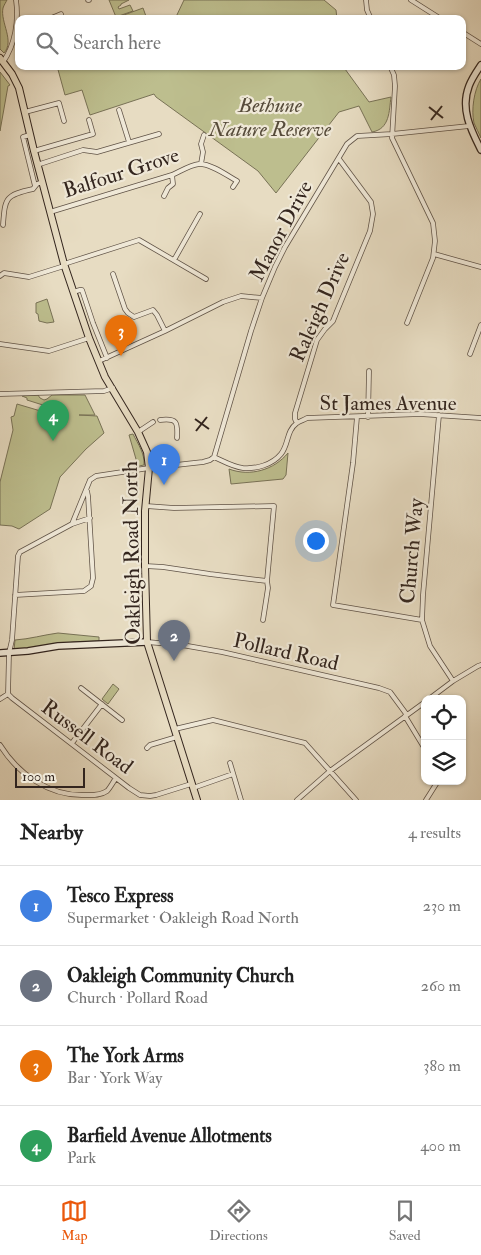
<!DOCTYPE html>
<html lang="en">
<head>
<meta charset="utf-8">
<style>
  :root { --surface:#fff; --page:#f6f6f6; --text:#222; --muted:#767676; --line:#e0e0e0; --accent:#ea580c }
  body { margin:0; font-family:"IM FELL Double Pica",serif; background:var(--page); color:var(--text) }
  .controls { position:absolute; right:15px; bottom:15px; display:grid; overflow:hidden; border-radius:10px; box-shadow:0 1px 4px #0004 }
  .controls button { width:45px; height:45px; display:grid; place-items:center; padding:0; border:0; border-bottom:1px solid var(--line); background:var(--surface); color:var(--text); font:25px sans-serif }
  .scale { position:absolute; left:15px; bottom:12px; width:70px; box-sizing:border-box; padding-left:5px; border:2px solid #33251e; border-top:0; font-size:14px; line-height:18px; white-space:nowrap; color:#33251e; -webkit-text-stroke:4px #efe8d7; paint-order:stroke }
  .you { position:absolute; left:315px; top:540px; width:18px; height:18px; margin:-12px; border:4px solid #fff; border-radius:50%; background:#1a73e8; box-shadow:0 0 0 8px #1a73e833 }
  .badge { display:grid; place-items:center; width:32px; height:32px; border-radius:50%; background:var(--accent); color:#fff; font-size:16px; font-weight:700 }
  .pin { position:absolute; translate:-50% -41px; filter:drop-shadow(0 1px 2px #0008) }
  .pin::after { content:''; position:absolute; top:26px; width:18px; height:15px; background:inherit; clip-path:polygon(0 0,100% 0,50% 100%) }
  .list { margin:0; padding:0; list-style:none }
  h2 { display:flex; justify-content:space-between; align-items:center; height:65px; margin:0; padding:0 20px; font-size:21px }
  h2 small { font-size:16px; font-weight:400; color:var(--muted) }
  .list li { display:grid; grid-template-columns:32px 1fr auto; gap:15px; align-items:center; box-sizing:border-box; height:80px; padding:0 20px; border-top:1px solid var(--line) }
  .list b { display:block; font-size:19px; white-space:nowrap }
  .list p { margin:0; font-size:16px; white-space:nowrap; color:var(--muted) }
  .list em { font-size:16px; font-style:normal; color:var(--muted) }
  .icon { flex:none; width:28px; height:28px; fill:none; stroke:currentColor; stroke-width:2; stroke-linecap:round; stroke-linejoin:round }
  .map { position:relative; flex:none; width:481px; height:800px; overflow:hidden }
  .search { position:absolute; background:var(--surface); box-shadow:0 1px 4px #0004; left:15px; right:15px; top:15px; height:55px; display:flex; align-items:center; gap:12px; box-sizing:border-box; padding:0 18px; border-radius:10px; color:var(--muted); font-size:19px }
  .sheet { height:385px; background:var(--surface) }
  nav { display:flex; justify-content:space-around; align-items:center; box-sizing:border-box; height:70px; border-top:1px solid var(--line); background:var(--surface); font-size:14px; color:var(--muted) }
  nav a { display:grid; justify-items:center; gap:2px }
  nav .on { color:var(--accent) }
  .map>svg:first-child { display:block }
  .green { fill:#bdbe8e; stroke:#787256 }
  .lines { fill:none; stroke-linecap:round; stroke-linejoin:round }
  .street-casing { stroke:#605347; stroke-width:5.5 }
  .secondary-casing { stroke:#33251e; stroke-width:8 }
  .primary-casing { stroke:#33251e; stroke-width:8 }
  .street { stroke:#efe8d7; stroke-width:4 }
  .secondary { stroke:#efe8d7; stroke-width:5.5 }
  .primary { stroke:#e7dcc2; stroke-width:6 }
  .ticks { fill:none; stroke:#33251e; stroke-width:2 }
  .labels { text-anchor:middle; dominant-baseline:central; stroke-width:4.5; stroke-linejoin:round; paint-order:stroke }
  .park-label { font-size:21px; font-style:italic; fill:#564b3a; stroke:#efe8d7 }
  .street-label { font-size:21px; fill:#33251e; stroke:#efe8d7 }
</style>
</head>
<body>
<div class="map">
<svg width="481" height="800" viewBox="0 0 481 800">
  <rect width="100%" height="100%" fill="#e7dcc2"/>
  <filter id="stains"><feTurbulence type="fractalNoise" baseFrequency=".004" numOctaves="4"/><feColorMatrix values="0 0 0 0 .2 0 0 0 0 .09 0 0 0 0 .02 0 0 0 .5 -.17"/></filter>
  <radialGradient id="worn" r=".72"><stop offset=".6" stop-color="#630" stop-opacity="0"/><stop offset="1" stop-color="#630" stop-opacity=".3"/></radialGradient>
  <!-- green -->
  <path class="green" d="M0,0H7C6,2 4,5 3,8C0,22 15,41 4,53L0,49Z
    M109,0H129L121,4V5L118,7L119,9L130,5L133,11L116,17Z
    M184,0H324L336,10L337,19H175Z
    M143,8L147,19H113Z
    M57,66H344L345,69L369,102L391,97C389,111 390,129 372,132L359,106L339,112L276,193L258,171L156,97L154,94L90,115L82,90L65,95Z
    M0,72L10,85L8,86L0,131Z
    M481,79V138C479,133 476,128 474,123C471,110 474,90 481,79Z
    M47,299L54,322L47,323L39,321L38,314L36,313V303Z
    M38,395L40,398L44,400L47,399L52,395H85L95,415H79L97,416L104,433L86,449L60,477L50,509L19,529L12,526L0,525V482L13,430L11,417L14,416L17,404L44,412L46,406L27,400V398L22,396Z
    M133,434C138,444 145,454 144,465L139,466H138L129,435Z
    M288,453L286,475L283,479L231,484L229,469C250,477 274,470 288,453Z
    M58,633L99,637V641L74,642L14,650L15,640C30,639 43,635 58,633Z
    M113,684L119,689L108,704L102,699Z"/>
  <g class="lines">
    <!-- street casing -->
    <g class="street-casing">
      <path id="street" d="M88,0H89
        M366,0L367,10L371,19
        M411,0L441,19
        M49,19L61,14L62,19
        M462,32L481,44
        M3,62C15,45 19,21 16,0
        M390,66L394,75L395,86L392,138L433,223L435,241L433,258L407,323
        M119,110L129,142
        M25,112L59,103L64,121
        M30,135L23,137L35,186
        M34,151L93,134L89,120
        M201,164L203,152L201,144L204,135
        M37,165L83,150L97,152L159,134
        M164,196L168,188L173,184L172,175
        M50,212L172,175C181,171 190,165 199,164C210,163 228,176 237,181L233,187
        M3,225C5,198 5,195 33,189L37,184L42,182
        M434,254L481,267
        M174,260L200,214
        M64,264L139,240L206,279
        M113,274L125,309L128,313L134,317L153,310L157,315L165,331
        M0,276L4,273L29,277L64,266
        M73,292L80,290H82L93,323L107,358
        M0,344L49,351L89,338
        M470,354L481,325
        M99,361L165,331L223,302L241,296L262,298
        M0,394L104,391L113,388
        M439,415L423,595L422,620L430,646L453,681
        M357,417L353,463L333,605L422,620
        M368,417L369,371
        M160,420C177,418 178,422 177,438
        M297,423L295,419V413L317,340L325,329L333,321L337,311L370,231L373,214L371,202L339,159
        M138,432L153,422
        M214,457L251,331L262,298L275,267L285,247L347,144L357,136L392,134L469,126
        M72,524L90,518
        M145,566L163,567L210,574L267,581L274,506L174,508L146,506
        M15,595L84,591L91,586L93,578L88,496L87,491
        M263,620L268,588L267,581
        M147,642L182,645L222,652L379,688L390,692L407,715
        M81,688L122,720
        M0,699L8,694
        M429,699L453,681L478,666L481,665
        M405,716L425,749
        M175,729L213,720L305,743L356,800
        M72,743L102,704
        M0,745C18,774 49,796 84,795C91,795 100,796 107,791C110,788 113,782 116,778
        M147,748L150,745L177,737
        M230,763L241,800
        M191,784L156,795L150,796L140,795L129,788L12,698L8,694L9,653L12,640L18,556L20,552L72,524L90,480L96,476L149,468L203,462L210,460L214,457C223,461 233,467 243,468C256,469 272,465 281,454C289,444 286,431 297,423C300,421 304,420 307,418L420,414L481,418
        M193,788L233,774
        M297,800L330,771L425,702
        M426,800L438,781"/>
    </g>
    <!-- secondary casing -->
    <g class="secondary-casing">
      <path id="secondary" d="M481,65C477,71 472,78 469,86C460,109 471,130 481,150
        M0,653L28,651L58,646L147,642"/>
    </g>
    <!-- primary casing -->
    <g class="primary-casing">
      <path id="primary" d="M0,58L12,74L19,88L34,151L64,264L89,338L105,377L138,432L147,452L149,468L145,511V566L147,642L197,800"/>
    </g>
    <!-- street -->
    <use href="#street" class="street"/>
    <!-- secondary -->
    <use href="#secondary" class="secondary"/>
    <!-- primary -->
    <use href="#primary" class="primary"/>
  </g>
  <!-- ticks -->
  <path class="ticks" d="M429,107L443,118M431,120L442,106M195,419L209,429M196,431L207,417"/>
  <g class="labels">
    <!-- park labels -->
    <g class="park-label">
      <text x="270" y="105">Bethune<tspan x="270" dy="24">Nature Reserve</tspan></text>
    </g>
    <!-- street labels -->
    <g class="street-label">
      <text transform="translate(121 173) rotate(-18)">Balfour Grove</text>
      <text transform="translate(281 231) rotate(-62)">Manor Drive</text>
      <text transform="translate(320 307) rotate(-66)">Raleigh Drive</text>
      <text x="388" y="403">St James Avenue</text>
      <text transform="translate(412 551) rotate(-85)">Church Way</text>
      <text transform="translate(132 553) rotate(-91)">Oakleigh Road North</text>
      <text transform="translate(286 652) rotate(13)">Pollard Road</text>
      <text transform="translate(87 737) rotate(37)">Russell Road</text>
    </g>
  </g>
  <rect width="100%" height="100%" filter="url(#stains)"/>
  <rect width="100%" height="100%" fill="url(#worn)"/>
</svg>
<div class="controls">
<button><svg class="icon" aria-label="locate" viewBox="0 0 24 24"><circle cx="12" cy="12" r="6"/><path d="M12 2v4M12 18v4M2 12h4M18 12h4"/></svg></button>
<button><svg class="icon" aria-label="layers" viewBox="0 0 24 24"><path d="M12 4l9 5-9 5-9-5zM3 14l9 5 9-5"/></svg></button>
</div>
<div class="scale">100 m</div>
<div class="you"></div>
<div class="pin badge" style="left:164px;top:485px;background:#3f7fe0">1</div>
<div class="pin badge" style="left:174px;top:661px;background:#6b7280">2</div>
<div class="pin badge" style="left:121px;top:356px;background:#e8710a">3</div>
<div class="pin badge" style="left:53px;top:441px;background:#2e9e5b">4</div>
<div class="search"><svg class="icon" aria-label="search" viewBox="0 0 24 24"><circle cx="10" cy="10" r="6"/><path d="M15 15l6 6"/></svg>Search here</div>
</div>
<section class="sheet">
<h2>Nearby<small>4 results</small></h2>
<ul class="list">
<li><span class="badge" style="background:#3f7fe0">1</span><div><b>Tesco Express</b><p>Supermarket · Oakleigh Road North</p></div><em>230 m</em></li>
<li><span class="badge" style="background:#6b7280">2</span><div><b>Oakleigh Community Church</b><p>Church · Pollard Road</p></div><em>260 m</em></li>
<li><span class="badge" style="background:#e8710a">3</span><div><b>The York Arms</b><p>Bar · York Way</p></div><em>380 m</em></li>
<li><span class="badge" style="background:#2e9e5b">4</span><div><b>Barfield Avenue Allotments</b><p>Park</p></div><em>400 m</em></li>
</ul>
</section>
<nav>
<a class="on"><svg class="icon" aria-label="map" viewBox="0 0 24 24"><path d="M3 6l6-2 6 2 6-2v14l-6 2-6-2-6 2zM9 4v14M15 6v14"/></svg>Map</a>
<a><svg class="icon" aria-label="directions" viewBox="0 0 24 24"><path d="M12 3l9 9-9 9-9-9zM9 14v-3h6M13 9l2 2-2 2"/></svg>Directions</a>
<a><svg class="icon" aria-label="saved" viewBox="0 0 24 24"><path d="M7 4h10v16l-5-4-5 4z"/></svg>Saved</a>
</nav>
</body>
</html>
